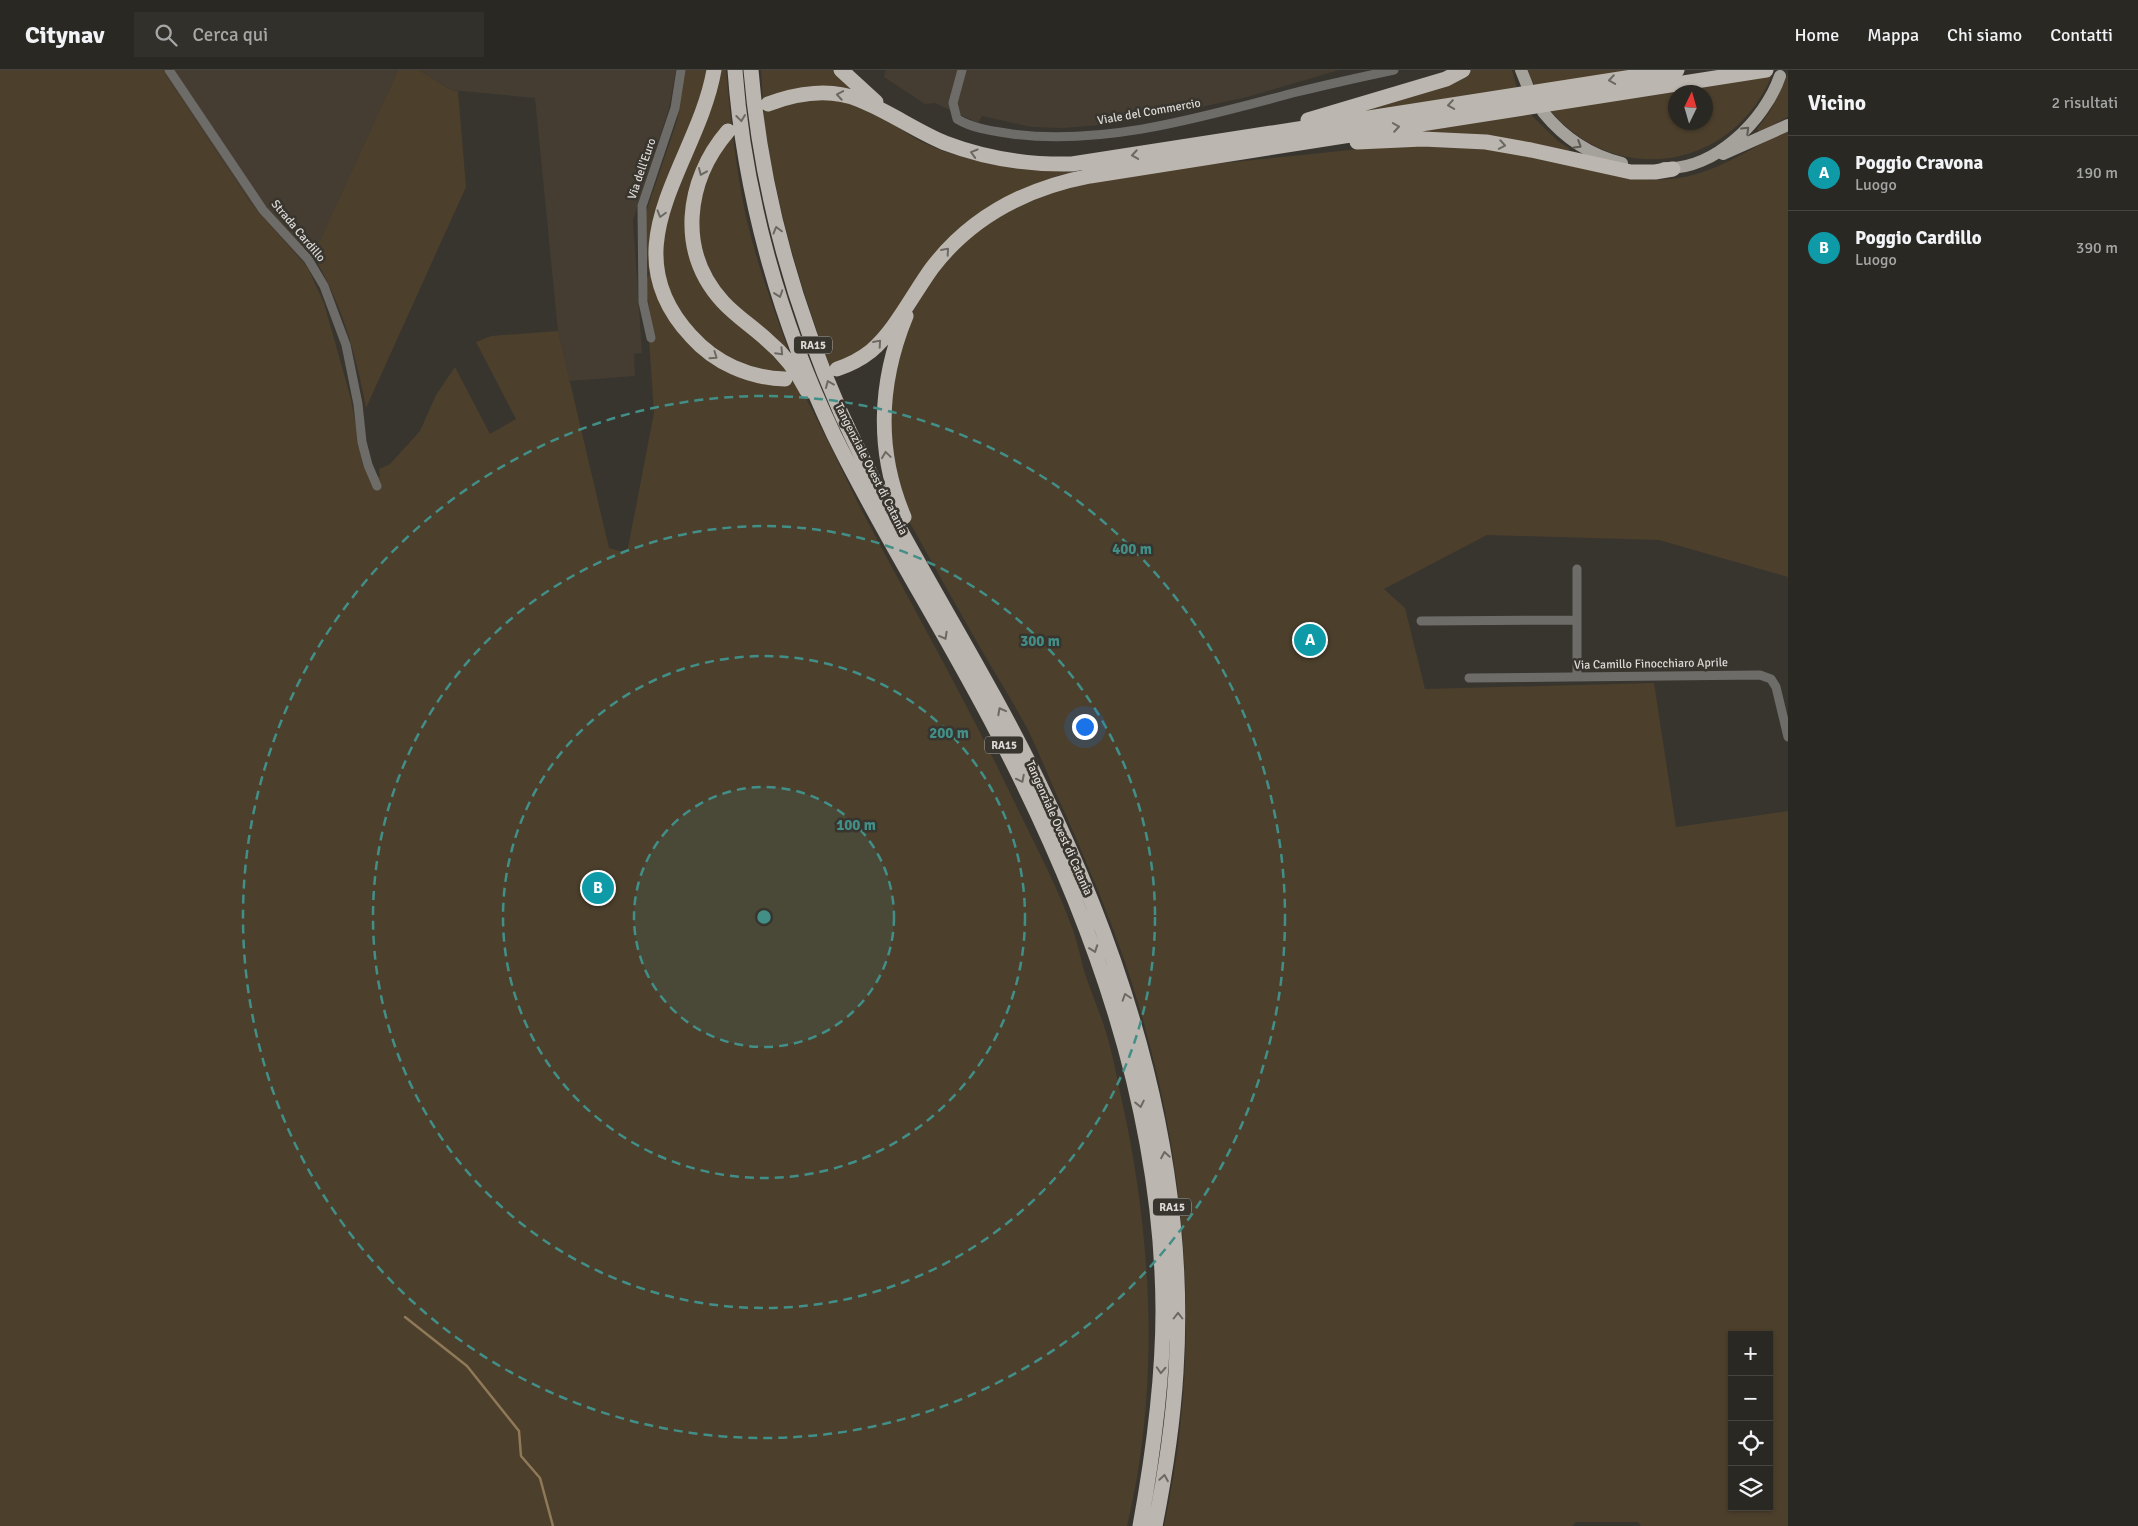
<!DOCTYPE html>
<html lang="it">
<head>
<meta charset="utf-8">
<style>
  :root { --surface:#2a2823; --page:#32302b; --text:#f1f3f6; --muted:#a5a6a6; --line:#464441; --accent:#8c9099 }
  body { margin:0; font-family:Signika,sans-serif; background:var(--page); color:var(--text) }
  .controls { position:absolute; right:15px; bottom:15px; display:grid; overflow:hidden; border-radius:0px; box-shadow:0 1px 4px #0004 }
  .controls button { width:45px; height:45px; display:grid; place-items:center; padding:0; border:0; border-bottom:1px solid var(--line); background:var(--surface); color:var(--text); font:25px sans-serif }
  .compass { position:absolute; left:1668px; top:15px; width:45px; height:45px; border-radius:50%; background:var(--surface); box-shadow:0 1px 4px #0004; rotate:5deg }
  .you { position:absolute; left:1084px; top:656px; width:18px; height:18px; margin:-12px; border:4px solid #fff; border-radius:50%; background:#1a73e8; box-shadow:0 0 0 8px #1a73e833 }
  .badge { display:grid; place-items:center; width:32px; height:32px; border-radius:50%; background:var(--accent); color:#fff; font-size:16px; font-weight:700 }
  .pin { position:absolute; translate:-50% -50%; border:2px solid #fff; box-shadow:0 1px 5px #0006 }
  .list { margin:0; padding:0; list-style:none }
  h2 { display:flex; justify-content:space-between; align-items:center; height:65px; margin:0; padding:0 20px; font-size:21px }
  h2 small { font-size:16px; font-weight:400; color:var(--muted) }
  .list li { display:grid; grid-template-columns:32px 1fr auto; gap:15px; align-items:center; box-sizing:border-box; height:75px; padding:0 20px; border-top:1px solid var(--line) }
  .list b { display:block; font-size:19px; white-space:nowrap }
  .list p { margin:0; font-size:16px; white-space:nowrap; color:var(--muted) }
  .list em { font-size:16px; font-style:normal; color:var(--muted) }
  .icon { flex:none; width:28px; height:28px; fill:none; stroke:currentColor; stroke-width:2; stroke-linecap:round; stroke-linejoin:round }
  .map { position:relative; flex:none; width:1788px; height:1456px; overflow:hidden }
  header { display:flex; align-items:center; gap:30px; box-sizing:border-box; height:70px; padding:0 25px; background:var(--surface); border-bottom:1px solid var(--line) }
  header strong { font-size:24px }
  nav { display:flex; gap:28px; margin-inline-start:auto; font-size:18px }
  .search { width:350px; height:45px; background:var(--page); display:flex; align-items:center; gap:12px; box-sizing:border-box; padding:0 18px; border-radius:0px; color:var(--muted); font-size:19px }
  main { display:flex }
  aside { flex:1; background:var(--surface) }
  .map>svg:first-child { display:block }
  .built { fill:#453d32 }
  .green { fill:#4c3f2c; fill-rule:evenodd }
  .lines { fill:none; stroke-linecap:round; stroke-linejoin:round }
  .stream { stroke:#907958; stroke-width:2.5 }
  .street { stroke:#6e6c69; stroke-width:9 }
  .primary { stroke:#a5a19b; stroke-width:12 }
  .highway { stroke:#bbb6af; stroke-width:15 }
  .oneway { stroke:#6c6962 }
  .oneway2 { stroke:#5e5b55 }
  .ring { fill:none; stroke:#428f88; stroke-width:2.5; stroke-dasharray:9 6 }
  .labels { text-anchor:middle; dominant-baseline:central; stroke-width:5; stroke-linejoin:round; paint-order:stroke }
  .shield { fill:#38352f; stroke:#aba8a4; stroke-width:1 }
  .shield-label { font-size:11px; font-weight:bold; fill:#dcd9d6 }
  .street-label { font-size:12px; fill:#dcd9d6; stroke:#38352f }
  .centre { fill:#428f88; stroke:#38352f; stroke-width:2.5 }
  .ring-label { font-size:15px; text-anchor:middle; font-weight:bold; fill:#428f88; stroke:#38352f; stroke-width:5; stroke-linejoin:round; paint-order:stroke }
</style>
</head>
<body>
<header>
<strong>Citynav</strong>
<div class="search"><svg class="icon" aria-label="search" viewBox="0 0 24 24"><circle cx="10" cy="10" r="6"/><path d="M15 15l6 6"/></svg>Cerca qui</div>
<nav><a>Home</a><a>Mappa</a><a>Chi siamo</a><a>Contatti</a></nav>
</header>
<main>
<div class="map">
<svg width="1788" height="1456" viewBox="0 0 1788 1456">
  <rect width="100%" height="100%" fill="#38352f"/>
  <!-- built -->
  <path class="built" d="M164,0H398L308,198L250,132L214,81L169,10Z
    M419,0H676L669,38L633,150L642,283L634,284L635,306L569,311L558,261L535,28L451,20Z
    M886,0H1339L1247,27L1164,45L1100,55L1063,58L1032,57L982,46L978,53L935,33L925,34L884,7Z"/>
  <!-- green -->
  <path class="green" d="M0,0H164L169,10L250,132L308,198L324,233L351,329L363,396L380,407L379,399L390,394L420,361L436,325L455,297L490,364L516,349L476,272L491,266L558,261L609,478L627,483L654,343L649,270L654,269L646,217L645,211L649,205L644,156L646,142L677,51L685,0H709C695,78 629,144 660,225C668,247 681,266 699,281C724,302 755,316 789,314L783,303C759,304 724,287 706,273C687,257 673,238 665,214C642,138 704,72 718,0H726C731,53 737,112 750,163C761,205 776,246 791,287C740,236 685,217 697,131C700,107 711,83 729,67L727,56C692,93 679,140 695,190C708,233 738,248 768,276C785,292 798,311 808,332C826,366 842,401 859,435C910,533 965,628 1012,727C1033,771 1057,815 1073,860C1078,874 1081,890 1085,904C1092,924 1100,943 1106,962C1112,982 1116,1002 1120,1022C1152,1161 1161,1317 1127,1456H0Z
    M398,0H419L451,20L458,21L466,117L366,338C356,285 342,233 313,186Z
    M761,0H836L853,19L827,27C844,32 862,36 878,44C893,51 905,64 920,71C967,94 1021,100 1073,102C1038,110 1006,125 976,146L869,276L830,297C803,225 781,152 768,76C763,51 763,25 761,0Z
    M1470,0H1512L1517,18L1365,43L1359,39Z
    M1527,0H1634L1535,16Z
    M1788,4V47L1760,62L1757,59L1770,41Z
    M1772,5C1733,100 1616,119 1550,40ZM1676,22H1706V52H1676Z
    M1530,44L1558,71L1570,79L1566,83L1398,64Z
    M1788,60V507L1659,470L1487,465L1384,519L1405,538L1425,619L1654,613L1676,757L1788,741V1456H1641L1638,1452H1576L1572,1456H1164C1202,1282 1189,1103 1138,933C1119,868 1092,805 1065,743C1052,716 1041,687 1028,660C1015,635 999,610 985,586C959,541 934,496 909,451L899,425L887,350L903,262L917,234L932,210L948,189L969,168L993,150L1017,135L1074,115L1186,97L1418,73C1456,73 1497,79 1535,87C1585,96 1632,117 1684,107C1721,100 1754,76 1788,60ZM1732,1265H1769V1437H1732Z"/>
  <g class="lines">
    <!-- stream -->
    <path class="stream" d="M405,1247L467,1296L519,1361L521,1386L540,1408L553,1456"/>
    <!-- street -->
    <path class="street" d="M169,0L263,140L308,189L324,216L346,275L358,334L362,372L368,395L377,416
      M962,0L953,33L957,49C974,59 993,61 1012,64C1108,76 1205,46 1297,22C1329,14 1361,7 1394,0
      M651,268L643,232L642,136L675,38L681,0
      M1577,550V499
      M1421,551L1577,550V607
      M1469,608L1760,605L1771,609L1776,617L1788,667"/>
    <!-- primary -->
    <path class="primary" d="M1521,0L1527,15
      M1543,42C1564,68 1589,85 1622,93
      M1723,84L1788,55
      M1664,98C1714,101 1765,50 1780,6"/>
    <!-- highway -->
    <path class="highway" d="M714,0C698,93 607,176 691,266C715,293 749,308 785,309
      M735,0C744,125 780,252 834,365C884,467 946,563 998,664C1091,843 1162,1037 1163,1240C1163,1313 1153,1385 1140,1456
      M751,0C761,119 793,234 841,343C899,471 978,587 1039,713C1129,897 1189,1096 1176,1302C1173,1354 1165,1405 1155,1456
      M841,0L876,32
      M768,34C797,23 831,18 860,30C890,42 916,61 945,73C987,89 1028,95 1072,94L1677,0
      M1308,50L1446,9L1463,0
      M728,61C685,111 677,182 723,232C737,247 753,257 767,270C784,284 797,301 807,321
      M1357,72L1423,69L1486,72L1531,80L1631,102H1655L1673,99
      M837,299C849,295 861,289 871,281C895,261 913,224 932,198C971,147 1027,118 1090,106L1766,0
      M904,447C876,381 879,312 906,246"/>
  </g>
  <!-- one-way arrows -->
  <defs><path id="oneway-chevron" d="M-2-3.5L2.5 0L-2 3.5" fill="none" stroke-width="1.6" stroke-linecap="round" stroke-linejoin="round" transform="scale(1.25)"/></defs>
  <g class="oneway">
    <use href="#oneway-chevron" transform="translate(1612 10) rotate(171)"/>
    <use href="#oneway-chevron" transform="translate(840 25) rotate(-170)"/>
    <use href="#oneway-chevron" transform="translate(1451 35) rotate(171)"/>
    <use href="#oneway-chevron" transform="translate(741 48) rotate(83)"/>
    <use href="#oneway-chevron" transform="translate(1396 57) rotate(-9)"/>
    <use href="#oneway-chevron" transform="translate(1502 75) rotate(10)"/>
    <use href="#oneway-chevron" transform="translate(974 83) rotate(-164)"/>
    <use href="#oneway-chevron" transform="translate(1135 85) rotate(171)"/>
    <use href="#oneway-chevron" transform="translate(702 102) rotate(113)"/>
    <use href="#oneway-chevron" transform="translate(661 144) rotate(106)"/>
    <use href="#oneway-chevron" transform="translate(777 160) rotate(-105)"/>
    <use href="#oneway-chevron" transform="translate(946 181) rotate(-49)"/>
    <use href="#oneway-chevron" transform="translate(779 224) rotate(71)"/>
    <use href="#oneway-chevron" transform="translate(878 273) rotate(-49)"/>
    <use href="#oneway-chevron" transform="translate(780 282) rotate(46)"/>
    <use href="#oneway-chevron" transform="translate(714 286) rotate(35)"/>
    <use href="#oneway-chevron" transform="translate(829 314) rotate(-113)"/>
    <use href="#oneway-chevron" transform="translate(886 385) rotate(-98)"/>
    <use href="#oneway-chevron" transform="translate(944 566) rotate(61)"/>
    <use href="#oneway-chevron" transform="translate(1001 641) rotate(-118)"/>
    <use href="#oneway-chevron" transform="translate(1021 709) rotate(63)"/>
    <use href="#oneway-chevron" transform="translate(1094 879) rotate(70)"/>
    <use href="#oneway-chevron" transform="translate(1126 927) rotate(-108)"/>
    <use href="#oneway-chevron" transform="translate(1140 1034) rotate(78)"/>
    <use href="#oneway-chevron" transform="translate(1165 1085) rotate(-100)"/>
    <use href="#oneway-chevron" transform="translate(1178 1246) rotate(-90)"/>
    <use href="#oneway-chevron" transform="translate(1161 1300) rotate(93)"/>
    <use href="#oneway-chevron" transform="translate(1164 1408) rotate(-81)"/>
  </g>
  <g class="oneway2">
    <use href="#oneway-chevron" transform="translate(1746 60) rotate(-44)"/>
    <use href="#oneway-chevron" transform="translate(1578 75) rotate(32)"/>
  </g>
  <!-- distance rings -->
  <circle cx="764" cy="847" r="130" fill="#428f88" fill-opacity=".12"/>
  <g class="ring">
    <circle cx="764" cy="847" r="130"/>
    <circle cx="764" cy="847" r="261"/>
    <circle cx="764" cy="847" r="391"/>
    <circle cx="764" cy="847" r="521"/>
  </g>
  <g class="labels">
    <!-- shield labels -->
    <g class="shield">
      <rect x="794" y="266.5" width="38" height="17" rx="4"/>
      <rect x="985" y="666.5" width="38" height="17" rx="4"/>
      <rect x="1153" y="1128.5" width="38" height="17" rx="4"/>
    </g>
    <g class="shield-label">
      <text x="813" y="275">RA15</text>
      <text x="1004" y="675">RA15</text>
      <text x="1172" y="1137">RA15</text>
    </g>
    <!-- street labels -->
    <g class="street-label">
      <text transform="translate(1149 42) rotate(-10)">Viale del Commercio</text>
      <text transform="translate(642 99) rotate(-71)">Via dell'Euro</text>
      <text transform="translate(298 161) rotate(50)">Strada Cardillo</text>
      <text transform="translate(871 399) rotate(63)">Tangenziale Ovest di Catania</text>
      <text transform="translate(1651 594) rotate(-1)">Via Camillo Finocchiaro Aprile</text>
      <text transform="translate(1059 758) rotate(66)">Tangenziale Ovest di Catania</text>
    </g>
  </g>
  <circle cx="764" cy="847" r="8" class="centre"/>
  <g class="ring-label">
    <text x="1132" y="484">400 m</text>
    <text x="1040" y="576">300 m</text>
    <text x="949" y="668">200 m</text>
    <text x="856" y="760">100 m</text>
  </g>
</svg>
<div class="controls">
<button>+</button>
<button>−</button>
<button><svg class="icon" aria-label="locate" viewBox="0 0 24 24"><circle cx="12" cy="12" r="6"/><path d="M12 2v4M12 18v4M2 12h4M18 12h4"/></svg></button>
<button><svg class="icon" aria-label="layers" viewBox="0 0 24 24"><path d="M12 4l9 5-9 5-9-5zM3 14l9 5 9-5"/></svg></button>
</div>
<svg class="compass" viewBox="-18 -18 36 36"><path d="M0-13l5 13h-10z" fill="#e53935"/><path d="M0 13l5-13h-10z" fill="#a5a6a6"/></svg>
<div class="you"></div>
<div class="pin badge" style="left:1310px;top:570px;background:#0f9aa8">A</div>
<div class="pin badge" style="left:598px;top:818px;background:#0f9aa8">B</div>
</div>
<aside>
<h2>Vicino<small>2 risultati</small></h2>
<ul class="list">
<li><span class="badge" style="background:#0f9aa8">A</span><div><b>Poggio Cravona</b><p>Luogo</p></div><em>190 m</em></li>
<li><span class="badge" style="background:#0f9aa8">B</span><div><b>Poggio Cardillo</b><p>Luogo</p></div><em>390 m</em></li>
</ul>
</aside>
</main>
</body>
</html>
